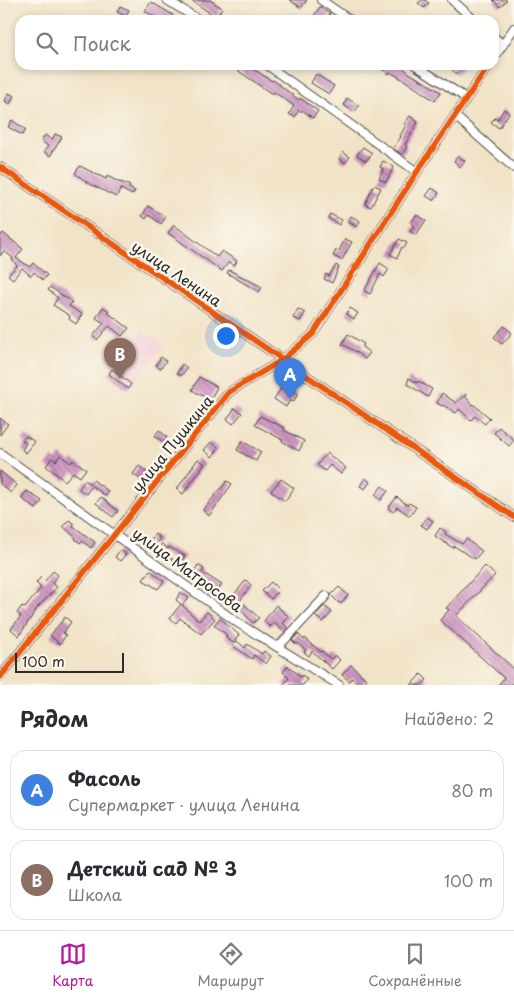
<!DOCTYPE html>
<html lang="ru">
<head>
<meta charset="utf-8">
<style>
  :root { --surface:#fff; --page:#f7f7f7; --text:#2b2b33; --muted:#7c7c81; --line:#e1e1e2; --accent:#b5179e }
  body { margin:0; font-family:"Playpen Sans",sans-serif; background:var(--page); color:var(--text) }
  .scale { position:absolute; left:15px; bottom:12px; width:109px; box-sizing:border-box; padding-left:5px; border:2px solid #2b2b2b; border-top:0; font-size:14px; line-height:18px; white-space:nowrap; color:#2b2b2b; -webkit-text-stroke:4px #fbf7ec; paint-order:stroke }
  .you { position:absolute; left:225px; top:335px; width:18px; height:18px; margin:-12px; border:4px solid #fff; border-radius:50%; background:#1a73e8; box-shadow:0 0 0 8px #1a73e833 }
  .badge { display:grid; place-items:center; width:32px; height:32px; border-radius:50%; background:var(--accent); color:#fff; font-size:16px; font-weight:700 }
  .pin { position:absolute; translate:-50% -41px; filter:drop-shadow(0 1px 2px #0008) }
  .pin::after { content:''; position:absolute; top:26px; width:18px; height:15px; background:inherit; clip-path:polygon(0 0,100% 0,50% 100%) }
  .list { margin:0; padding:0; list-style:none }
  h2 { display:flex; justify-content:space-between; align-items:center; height:65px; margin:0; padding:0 20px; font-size:21px }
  h2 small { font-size:16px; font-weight:400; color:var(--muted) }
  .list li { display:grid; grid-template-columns:32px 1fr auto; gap:15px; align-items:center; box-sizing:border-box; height:80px; margin:0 10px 10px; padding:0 10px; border:1px solid var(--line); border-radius:15px }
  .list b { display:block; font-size:19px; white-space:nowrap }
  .list p { margin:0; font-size:16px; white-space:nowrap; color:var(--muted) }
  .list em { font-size:16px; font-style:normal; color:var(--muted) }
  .icon { flex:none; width:28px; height:28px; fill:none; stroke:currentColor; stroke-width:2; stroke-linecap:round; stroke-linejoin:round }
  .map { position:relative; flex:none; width:514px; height:685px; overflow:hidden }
  .search { position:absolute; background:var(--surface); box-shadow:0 2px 8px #0003; left:15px; right:15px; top:15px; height:55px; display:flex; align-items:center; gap:12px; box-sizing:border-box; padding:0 18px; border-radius:15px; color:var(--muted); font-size:19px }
  .sheet { height:245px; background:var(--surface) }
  nav { display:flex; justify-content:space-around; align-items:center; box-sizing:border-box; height:70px; border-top:1px solid var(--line); background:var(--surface); font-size:14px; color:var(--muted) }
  nav a { display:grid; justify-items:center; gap:2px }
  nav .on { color:var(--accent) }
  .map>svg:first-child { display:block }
  .built { fill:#f5cfdb }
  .building { fill:url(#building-back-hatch) }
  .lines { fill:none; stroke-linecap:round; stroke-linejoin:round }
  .minor-casing { stroke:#494742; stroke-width:10 }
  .minor { stroke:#fff; stroke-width:8 }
  .cycleway-casing { stroke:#fbf7ec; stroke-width:9 }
  .cycleway { stroke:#e8590c; stroke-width:6 }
  .labels { text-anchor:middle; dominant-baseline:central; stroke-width:5; stroke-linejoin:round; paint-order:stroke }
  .street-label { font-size:15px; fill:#2b2b2b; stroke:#fbf7ec }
</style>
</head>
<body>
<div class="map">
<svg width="514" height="685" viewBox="0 0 514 685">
  <defs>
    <pattern id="building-back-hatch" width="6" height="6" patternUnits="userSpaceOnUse" patternTransform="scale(1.25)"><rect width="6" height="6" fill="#cc90c0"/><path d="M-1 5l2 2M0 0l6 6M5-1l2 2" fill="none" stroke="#a6769c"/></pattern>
  </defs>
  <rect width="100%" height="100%" fill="#fbf7ec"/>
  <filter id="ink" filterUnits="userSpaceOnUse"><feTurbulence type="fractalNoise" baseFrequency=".02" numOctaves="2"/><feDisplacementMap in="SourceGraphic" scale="10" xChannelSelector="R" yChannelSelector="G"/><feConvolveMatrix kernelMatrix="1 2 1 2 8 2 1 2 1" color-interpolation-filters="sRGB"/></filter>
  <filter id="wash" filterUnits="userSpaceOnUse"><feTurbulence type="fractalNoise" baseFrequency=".0096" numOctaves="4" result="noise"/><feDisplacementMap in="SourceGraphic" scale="20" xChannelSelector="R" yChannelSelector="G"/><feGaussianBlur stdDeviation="1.12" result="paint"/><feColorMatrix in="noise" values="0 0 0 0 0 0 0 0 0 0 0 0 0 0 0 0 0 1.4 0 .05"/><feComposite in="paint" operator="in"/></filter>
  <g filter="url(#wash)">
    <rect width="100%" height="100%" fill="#f1e3c7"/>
    <!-- built -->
    <path class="built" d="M142,330L164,345L127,390L108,375Z"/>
    <g id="blocks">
      <!-- building -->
      <path class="building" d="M191,0H210L222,8L216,17Z
        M290,0H307L301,8Z
        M422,0H425L429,3L424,8L418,3Z
        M493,0H507L500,7Z
        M151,2L173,15L170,20H160L145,11Z
        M120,6L129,10L126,16L117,12Z
        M320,7L330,14L326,20H320L314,16Z
        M230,65H247L272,81L273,80L299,100L300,98L318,111L313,118L302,110L301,112L299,110L295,117L289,114L294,106L274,92L272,94Z
        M376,65H400L409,73L441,92L435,101L404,80L390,72L389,74Z
        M447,65H465L457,74Z
        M316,74L334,86L329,94L311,83Z
        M9,93L14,96L10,104L5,101Z
        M347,98L359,106L354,112L344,105Z
        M504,109L509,113L499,128L491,122L495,118L497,120Z
        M410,116L418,122L405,145L407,147L402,155L393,148L401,137L400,136L406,125L404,124Z
        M12,120L26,130L22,135L8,127Z
        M55,134L62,137L50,156L44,152L48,146L41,141L45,135L52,140Z
        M363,147L372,153L366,161L357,155Z
        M343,152L350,157L345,163L339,159Z
        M458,156L465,161L460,167L454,161Z
        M383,161L394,167L386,182L379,179L383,169L380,167Z
        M80,166L106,179L107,176L121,183V182L130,186L129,188L135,191L132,195L121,189L116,197L88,183L75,173Z
        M374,185L381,188L371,207L365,204Z
        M432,188L439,193L434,201L426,196Z
        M148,206L166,217L161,224L149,215L146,219L142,216Z
        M330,214L342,220L339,225L328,218Z
        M416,215L426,220L416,235L410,231L414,225L411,223Z
        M351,216L360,221L357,227L348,222Z
        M174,225L217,257L222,251L237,261L234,266L229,262L222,271L168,233Z
        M3,233L23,249L16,258L30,267L33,263L47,275L43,280L34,272L31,276L22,268L13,279L8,275L17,266L12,259L13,258L4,251L0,256V237Z
        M345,239L352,242L342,260L333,256L336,250L339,251Z
        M399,239L407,243L404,248L402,247L397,258L390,254Z
        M380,263L389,269L384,277L380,274L370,294L364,291Z
        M336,265L339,267L332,283L324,279L326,274L329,276Z
        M229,270L262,287L259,292L227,273Z
        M50,287L72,302L69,306L82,314L76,324L69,319L70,316L53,305L58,298L48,290Z
        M103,307L109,311L108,313L129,328L122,336L109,326L97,340L93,336L104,323L96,318Z
        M350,308L358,313L354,319L346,314Z
        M298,309L305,313L300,321L293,318Z
        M504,326L512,333L502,344L494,337Z
        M348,334L364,344L362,347L370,353L365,359L358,353L342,344Z
        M161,357L166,361L160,369L156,365Z
        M182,364L187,368L181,376L177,373Z
        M112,369L131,384L128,389L109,374Z
        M199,377L217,387L210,400L192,390Z
        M409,378L417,383L418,381L432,389L428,397L407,384Z
        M284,384L298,394L293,402L290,400L286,407L274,399Z
        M442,393L456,403L466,394V397L473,405V404L490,418L485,424L475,416L471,420L459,409L456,413L443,405L442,406L437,403Z
        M235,408L242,413L233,424L227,419Z
        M260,416L285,428L284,430L304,441L299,451L282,441L283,440L255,425Z
        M0,418L8,424L0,435Z
        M499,427L514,440L509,446L494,433Z
        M159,430L167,437L163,442L155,436Z
        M26,436L35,442L26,453L22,450L26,443L22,440Z
        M242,441L261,452L256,461L237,450Z
        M211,442L219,448L212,457L204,450Z
        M327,453L346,468L341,474L330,465L325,471L317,465Z
        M60,455L71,463L73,460L86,469L80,477L73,472L65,481L46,466L52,458L56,461Z
        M198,459L205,464L183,494L177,489Z
        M139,466L147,472L141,480L133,474Z
        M0,471L17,485L11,493L0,484Z
        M365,478L370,482L365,489L360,486Z
        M281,479L294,488L285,501L271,491Z
        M85,480L90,484L93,480L108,491L106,496L92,486L86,494L79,489Z
        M227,481L232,484L209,516L203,510Z
        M382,486L388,491L381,500L375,495Z
        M27,491L42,501L36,509L21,498Z
        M101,497L118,511L113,517L96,503Z
        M397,497L407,505L409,503L416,507L410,516L397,507L393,512L388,508Z
        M427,517L433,521L427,529L421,525Z
        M69,520L74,524L73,526L95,542L91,548L82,541L80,543L75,539L76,538L63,526Z
        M440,528L446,532L445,534L462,544L466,539L482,551L475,559L454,546L453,548L435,536Z
        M155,534L160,538L155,545L150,541Z
        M162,544L168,549L169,547L185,556L179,564L157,549Z
        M120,550L126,554L120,561L115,557Z
        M198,565L204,569L202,572L222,585L215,594L201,584L204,580L193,573Z
        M485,566L495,575L456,616L514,669V681L510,685H498L504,678L440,620L449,610L446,608Z
        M150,570L164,581L158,589L143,580Z
        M53,571L58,575L52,583L57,587L38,607L19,636L11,629L21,616L17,613L22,606L25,608L41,588L36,583L41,577L45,581Z
        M246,580L251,585L240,601L233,596Z
        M271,582L279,590L271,599L262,591Z
        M339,587L348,595L342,603H339L331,595Z
        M180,592L189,598L182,605L199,621L207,612L215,619L201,634L180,618L176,623L170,618L181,604L176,600Z
        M244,604L259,618L253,623L240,609Z
        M276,605L289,617L283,623L288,628L284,632L274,623L270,627L264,621Z
        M324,606L332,612L323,622L315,616Z
        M65,617L71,622L63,633L66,635L60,644L50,636Z
        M220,618L239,635L233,643L225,637L227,635L214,625Z
        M298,634L304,640L305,638L321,652L322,651L331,659L335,655L340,660L332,669L312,651L309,656L304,652L306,650L297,643L296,644L292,640Z
        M237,641L245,648L247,644L262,654L264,651L271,656L266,664L254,655L252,659L233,646Z
        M351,665L366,679L362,685L352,678L350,681L342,675Z
        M288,666L301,677L302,675L307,679L303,685H283L289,678L283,672Z
        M421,674L427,680L422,685H411Z"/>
    </g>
  </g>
  <g filter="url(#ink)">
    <use href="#blocks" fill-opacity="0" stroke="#494742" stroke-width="1"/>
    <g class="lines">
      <!-- minor casing -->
      <g class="minor-casing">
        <path id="minor" d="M167,0L199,20
          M321,0L350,20
          M452,0L474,20
          M494,37L503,45
          M494,58L514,28
          M267,65L417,172
          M415,65L466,98
          M455,116L514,168
          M0,167L514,517
          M0,453L238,623L339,685
          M278,647L326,596
          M0,677L229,392L282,360L313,334L417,172L489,65"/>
      </g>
      <!-- minor -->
      <use href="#minor" class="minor"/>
      <!-- cycleway casing -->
      <g class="cycleway-casing">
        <path id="cycleway" d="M0,167L514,517
          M0,677L229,392L282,360L313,334L417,172L489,65"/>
      </g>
      <!-- cycleway -->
      <use href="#cycleway" class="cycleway"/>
    </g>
  </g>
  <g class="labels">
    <!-- street labels -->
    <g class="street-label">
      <text transform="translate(177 273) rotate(34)">улица Ленина</text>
      <text transform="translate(172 443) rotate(-51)">улица Пушкина</text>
      <text transform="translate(188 569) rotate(36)">улица Матросова</text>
    </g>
  </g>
</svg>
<div class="scale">100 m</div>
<div class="you"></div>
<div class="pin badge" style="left:290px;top:399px;background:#3f7fe0">A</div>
<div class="pin badge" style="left:120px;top:379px;background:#8d6e63">B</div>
<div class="search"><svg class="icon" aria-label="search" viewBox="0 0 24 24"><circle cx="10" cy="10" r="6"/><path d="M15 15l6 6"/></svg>Поиск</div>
</div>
<section class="sheet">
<h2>Рядом<small>Найдено: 2</small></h2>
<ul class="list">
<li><span class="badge" style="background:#3f7fe0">A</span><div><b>Фасоль</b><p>Супермаркет · улица Ленина</p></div><em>80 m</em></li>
<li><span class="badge" style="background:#8d6e63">B</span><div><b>Детский сад № 3</b><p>Школа</p></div><em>100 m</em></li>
</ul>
</section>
<nav>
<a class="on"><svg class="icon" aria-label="map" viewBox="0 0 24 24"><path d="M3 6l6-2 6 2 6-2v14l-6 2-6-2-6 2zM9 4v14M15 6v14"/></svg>Карта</a>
<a><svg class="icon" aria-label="directions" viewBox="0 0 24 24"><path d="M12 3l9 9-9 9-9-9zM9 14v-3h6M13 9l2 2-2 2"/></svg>Маршрут</a>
<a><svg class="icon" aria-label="saved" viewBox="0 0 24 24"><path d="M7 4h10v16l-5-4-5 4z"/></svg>Сохранённые</a>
</nav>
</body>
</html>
